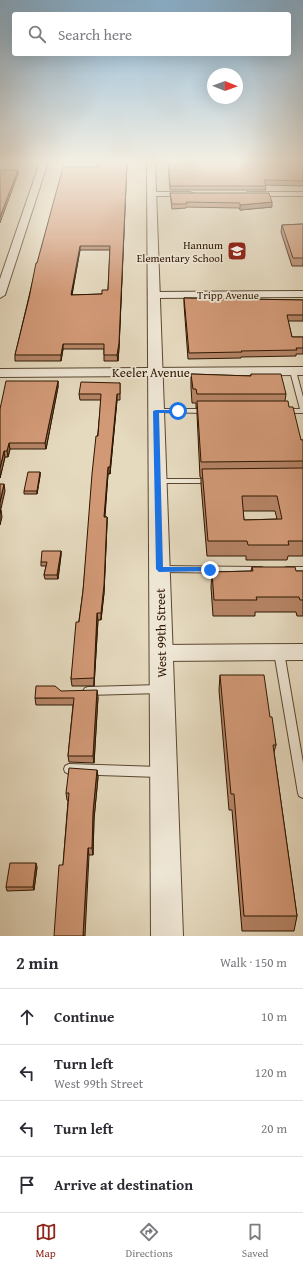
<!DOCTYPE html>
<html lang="en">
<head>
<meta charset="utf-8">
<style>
  :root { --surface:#fff; --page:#f7f7f7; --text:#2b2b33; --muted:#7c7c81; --line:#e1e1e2; --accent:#8f2418 }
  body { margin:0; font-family:"Gentium Book Plus",serif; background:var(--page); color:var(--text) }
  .compass { position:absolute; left:207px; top:68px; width:36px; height:36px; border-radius:50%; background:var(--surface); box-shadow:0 4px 16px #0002; rotate:91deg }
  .stop { position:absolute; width:12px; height:12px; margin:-9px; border:3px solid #1a73e8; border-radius:50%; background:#fff }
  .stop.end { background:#1a73e8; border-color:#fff; box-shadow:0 1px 4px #0008 }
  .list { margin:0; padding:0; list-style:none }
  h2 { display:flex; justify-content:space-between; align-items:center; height:52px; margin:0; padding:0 16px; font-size:17px }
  h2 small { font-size:13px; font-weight:400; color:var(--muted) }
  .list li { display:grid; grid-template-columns:26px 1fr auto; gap:12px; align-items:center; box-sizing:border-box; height:56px; padding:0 16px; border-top:1px solid var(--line) }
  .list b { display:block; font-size:15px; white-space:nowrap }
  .list p { margin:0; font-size:13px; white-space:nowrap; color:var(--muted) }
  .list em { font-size:13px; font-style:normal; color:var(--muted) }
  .icon { flex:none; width:22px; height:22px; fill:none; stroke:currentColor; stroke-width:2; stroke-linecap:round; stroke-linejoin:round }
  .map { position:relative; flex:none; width:303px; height:936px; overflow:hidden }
  .search { position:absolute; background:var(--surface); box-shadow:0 4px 16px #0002; left:12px; right:12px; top:12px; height:44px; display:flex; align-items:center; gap:10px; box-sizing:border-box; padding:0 14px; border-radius:4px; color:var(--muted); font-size:15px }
  .sheet { height:276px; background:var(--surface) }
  nav { display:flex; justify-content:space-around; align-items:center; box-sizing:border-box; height:56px; border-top:1px solid var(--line); background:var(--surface); font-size:11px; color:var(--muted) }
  nav a { display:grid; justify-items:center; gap:2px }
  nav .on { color:var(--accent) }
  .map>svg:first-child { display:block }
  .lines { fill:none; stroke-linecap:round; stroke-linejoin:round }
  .service-casing { stroke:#5b4730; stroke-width:2 }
  .minor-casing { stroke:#5b4730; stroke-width:2 }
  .tertiary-casing { stroke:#5b4730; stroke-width:2 }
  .service { fill:#eee6d5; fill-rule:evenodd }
  .minor { fill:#eee6d5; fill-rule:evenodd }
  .tertiary { fill:#eee6d5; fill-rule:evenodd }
  .wall { fill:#b58466; stroke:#2d1600; fill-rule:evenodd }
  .shaded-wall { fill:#936b53; stroke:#2d1600 }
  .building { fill:#d29977; stroke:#2d1600; fill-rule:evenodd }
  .route { fill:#1a73e8 }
  .labels { text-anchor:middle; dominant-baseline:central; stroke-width:3.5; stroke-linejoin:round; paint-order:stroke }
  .far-poi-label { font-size:11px; fill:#2d1600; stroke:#eee6d5; text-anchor:end }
  .far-street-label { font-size:11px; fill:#2d1600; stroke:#eee6d5 }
  .street-label { font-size:13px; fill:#2d1600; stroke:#eee6d5 }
</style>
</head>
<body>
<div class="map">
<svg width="303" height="936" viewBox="0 0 303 936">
  <rect width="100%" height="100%" fill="#e5d9be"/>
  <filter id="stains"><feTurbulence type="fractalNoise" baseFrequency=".005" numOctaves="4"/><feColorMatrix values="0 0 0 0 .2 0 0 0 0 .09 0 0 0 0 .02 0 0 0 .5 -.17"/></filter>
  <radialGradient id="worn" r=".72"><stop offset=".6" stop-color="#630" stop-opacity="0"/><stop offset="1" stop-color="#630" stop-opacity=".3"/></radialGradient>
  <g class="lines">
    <!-- service casing -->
    <g class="service-casing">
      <path id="service" d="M293,369L296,371L303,397V413H285L282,411L285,409H300L290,371Z
        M156,409H206L209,411L206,413L154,412L153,411Z
        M155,479H209L213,481L209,483H158L154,481Z
        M161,566L261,567L264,568L265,570L264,572L261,573L161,572L158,571L157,569L158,567Z
        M287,567H303V573L284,572L283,570L284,568Z
        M279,648L282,649L284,652L303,763V798L299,796L298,793L274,652L276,649Z
        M160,685L163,686L165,689L163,692L160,693L88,695L85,694L83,691L85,688L88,687Z
        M69,764L159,767L163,769L164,772L163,775L159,777L69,774L65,772L64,769L65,766Z"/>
    </g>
    <!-- minor casing -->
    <g class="minor-casing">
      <path id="minor" d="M40,162H48L5,295L0,298V279Z
        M149,192H190L194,194L190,196H149Z
        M247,192H303V196H247Z
        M303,291V297L154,298L149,295L154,292Z
        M303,367V375L0,377V369Z
        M303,644V660L161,661L154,658L151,653L154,648L161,645Z"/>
    </g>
    <!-- tertiary casing -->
    <g class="tertiary-casing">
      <path id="tertiary" d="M147,162H155L183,936H151Z"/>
    </g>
    <!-- service -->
    <use href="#service" class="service"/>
    <!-- minor -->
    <use href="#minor" class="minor"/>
    <!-- tertiary -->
    <use href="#tertiary" class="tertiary"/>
  </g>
  <!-- wall -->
  <path class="wall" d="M127,162L119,348L118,361H104V349H63L61,361H15V355L37,263L98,167ZM80,250H110L108,290L102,294L72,295Z
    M168,162H303V186L265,185L266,190H170Z
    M170,193L272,207L240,210L239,208L186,207V208L172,209Z
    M303,224V266H292L281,232L282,225Z
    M184,298L303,300V321H288L292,337H303V354H296V356L241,357V358L188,359L184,304Z
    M191,374L251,376V374L286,394L285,401L289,407L301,440H303V556H288L287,560H246V556H207L201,484V477H200L197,414V408H196V403H192L191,388ZM243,511H275L277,519L244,520Z
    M58,381V387L46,449H10L8,457H5L0,478V409Z
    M120,383V400H117L110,474H108L105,517H107V524L104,593L101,620H98L94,686H72L71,679L83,591L101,400H80L79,394Z
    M40,472V476L37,494H24V491Z
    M61,551V555L58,579H45L44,575L46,566H41V562Z
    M252,567L296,571H303V616H297L296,612H255V616H213L211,587L212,572L251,571Z
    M220,675L270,717L276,745L274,752L297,916L294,931H242L232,810H229L219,690Z
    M98,697L94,763L69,762L68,756L73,705H36L35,698Z
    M97,770L98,777L94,819L93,855H89L63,865L68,801L67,800L66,793Z
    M37,867L34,890L7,891L6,887Z"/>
  <!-- shaded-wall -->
  <path class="shaded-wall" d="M127,162L119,348L118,361L117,355Z
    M18,170V174L0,223V217Z
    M272,202V207L240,210V205Z
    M80,246V250L71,299V295Z
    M63,344V349L61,361V355Z
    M58,381V387L46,449L45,443Z
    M117,394V400L110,474V467Z
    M9,443L10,449L8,457L7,451Z
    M4,451L5,457L0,478V468Z
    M108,467V474L104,524V517Z
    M40,472V476L37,494V491Z
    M4,484L5,491L0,513V502Z
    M1,510L2,517L0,525V514Z
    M107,517V524L104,593L101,620V613Z
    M61,551V555L58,579L57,575Z
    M97,613L98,620L94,686V678Z
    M97,690L98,697L94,763L93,756Z
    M97,770L98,777L94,819L93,855L92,848L93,812Z
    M88,848L89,855L85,936H83Z
    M36,863L37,867L34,890L33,887Z"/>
  <!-- building -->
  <path class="building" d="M98,162H127L119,343L117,355H104V344H63L61,355H15L29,298L36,263H37L63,167H98ZM80,246H110L108,290H102V294L71,295Z
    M168,162H303V181L264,180L266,186H170Z
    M0,170H18L0,217Z
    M170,193H269L272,202L240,205V203L186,202L187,204H172Z
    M303,224V258H293L282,225Z
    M184,298L303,300V315H287L292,337H303V348H296L297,350L241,351L242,352L189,353Z
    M191,374L251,376V374H281L286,394H197L196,389H193Z
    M6,381H58L45,443H9L7,451H4L0,468V409Z
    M81,382L120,383V394H117L110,467H108L104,517H107L104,585L101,613H97L94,678L71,679L76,622H79L83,591L92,474L96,436H98L101,394H79Z
    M197,401H288L289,407H293L301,440H303V461L201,462Z
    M303,468V541H288L289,545H248L247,541H208L202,469ZM242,496H277L282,519L244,520Z
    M28,472H40L37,491H24Z
    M0,484H4L0,502Z
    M42,551H61L57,575H44L47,562H41Z
    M252,567H295L296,571H303V600H300L299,597H256L257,600H214L212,572L253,571Z
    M220,675H264L270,717H272L276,745H273L297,916H244L234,794H231Z
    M36,686H55L61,691L97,690L93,756H68L74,698H35Z
    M69,768L97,770L93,812L92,848H88L83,936H54L59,865H63L69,793H66Z
    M10,863H36L33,887H6Z"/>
  <!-- sky -->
  <linearGradient id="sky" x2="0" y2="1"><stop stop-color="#89b5d6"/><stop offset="0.55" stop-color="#f3eee2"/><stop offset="1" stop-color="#f3eee2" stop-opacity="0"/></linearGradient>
  <rect width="303" height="293" fill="url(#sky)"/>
  <!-- route -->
  <path class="route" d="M156,410H178L181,411L178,413H159L163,567H210L213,568V571L159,572L156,569L153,411Z"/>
  <!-- icons -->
  <defs>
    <g id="school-square" transform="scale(1)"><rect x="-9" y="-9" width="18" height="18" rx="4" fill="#8f2418" stroke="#eee6d5"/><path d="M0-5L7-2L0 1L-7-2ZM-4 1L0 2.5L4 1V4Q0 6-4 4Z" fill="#fff"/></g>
  </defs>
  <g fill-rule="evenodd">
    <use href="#school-square" x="237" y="251"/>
  </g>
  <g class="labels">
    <!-- far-poi labels -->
    <g class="far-poi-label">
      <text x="223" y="245">Hannum<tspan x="223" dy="13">Elementary School</tspan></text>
    </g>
    <!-- far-street labels -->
    <g class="far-street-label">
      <text x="228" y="295">Tripp Avenue</text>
    </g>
    <!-- street labels -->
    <g class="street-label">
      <text x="151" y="372">Keeler Avenue</text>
      <text transform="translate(161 633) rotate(-91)">West 99th Street</text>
    </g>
  </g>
  <rect width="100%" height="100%" filter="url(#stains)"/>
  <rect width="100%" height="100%" fill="url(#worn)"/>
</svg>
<svg class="compass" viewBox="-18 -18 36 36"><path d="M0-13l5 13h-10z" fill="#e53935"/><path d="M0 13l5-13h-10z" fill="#7c7c81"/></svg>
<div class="stop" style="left:178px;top:411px"></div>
<div class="stop end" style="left:210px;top:570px"></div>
<div class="search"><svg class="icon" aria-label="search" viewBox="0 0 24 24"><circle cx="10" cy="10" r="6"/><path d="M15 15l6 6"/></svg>Search here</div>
</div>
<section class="sheet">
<h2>2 min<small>Walk · 150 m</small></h2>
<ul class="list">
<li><svg class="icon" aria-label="ahead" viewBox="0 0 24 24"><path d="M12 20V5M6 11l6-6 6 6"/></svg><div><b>Continue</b></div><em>10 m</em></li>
<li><svg class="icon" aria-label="left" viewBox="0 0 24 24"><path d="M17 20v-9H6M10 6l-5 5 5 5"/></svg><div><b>Turn left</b><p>West 99th Street</p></div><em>120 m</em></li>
<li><svg class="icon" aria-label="left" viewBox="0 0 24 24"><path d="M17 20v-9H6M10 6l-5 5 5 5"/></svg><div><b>Turn left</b></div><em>20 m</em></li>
<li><svg class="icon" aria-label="arrive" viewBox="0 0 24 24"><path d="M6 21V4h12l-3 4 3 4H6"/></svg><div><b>Arrive at destination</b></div></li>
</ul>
</section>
<nav>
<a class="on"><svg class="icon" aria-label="map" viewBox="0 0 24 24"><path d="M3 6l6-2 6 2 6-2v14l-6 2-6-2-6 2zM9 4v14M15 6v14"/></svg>Map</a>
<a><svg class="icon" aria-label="directions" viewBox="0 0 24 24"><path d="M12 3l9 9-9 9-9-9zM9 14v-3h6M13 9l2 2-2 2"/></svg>Directions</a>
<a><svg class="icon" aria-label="saved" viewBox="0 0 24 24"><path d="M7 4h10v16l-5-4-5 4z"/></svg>Saved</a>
</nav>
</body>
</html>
